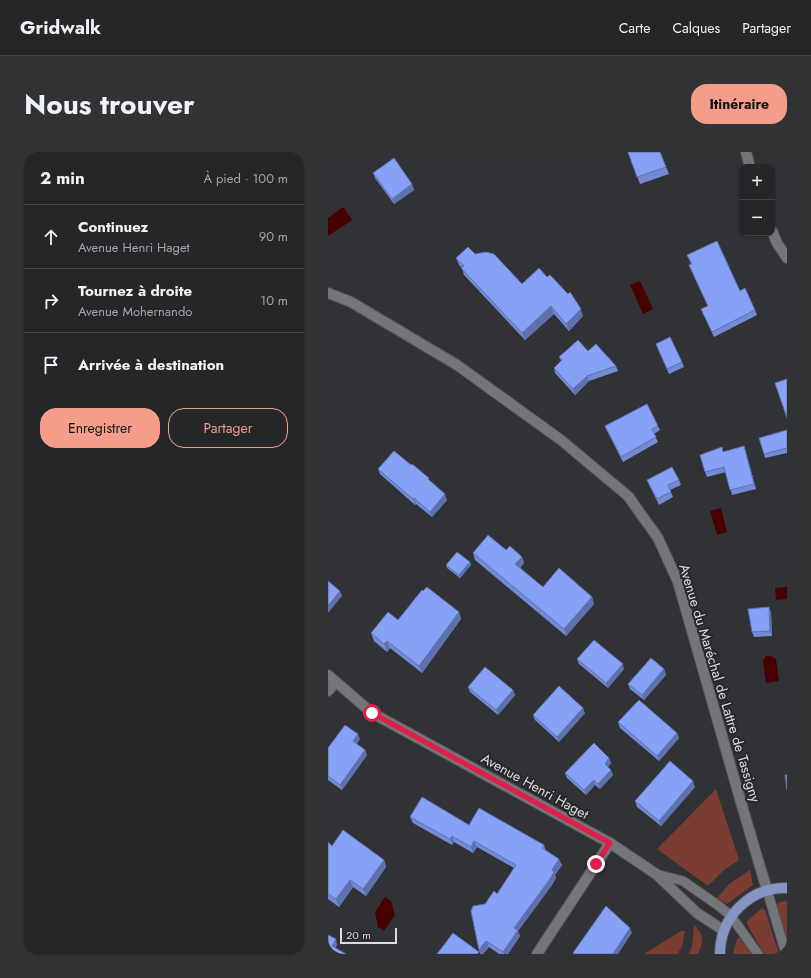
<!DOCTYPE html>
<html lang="fr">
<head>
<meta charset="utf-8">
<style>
  :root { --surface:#242628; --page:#303234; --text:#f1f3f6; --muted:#a3a5a8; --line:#414345; --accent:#f49d8b }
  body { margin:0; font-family:Jost,sans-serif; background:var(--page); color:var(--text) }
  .controls { position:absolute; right:12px; top:12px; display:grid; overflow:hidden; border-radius:8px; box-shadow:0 1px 3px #0004 }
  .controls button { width:36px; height:36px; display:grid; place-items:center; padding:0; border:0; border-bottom:1px solid var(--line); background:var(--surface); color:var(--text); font:20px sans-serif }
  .scale { position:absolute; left:12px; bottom:10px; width:57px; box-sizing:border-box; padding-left:4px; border:2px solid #dbdcde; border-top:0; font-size:11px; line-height:14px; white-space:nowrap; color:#dbdcde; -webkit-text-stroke:3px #27282b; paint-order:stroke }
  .stop { position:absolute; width:12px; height:12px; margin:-9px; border:3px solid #e11d48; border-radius:50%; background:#fff }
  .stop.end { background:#e11d48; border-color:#fff; box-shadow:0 1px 4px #0008 }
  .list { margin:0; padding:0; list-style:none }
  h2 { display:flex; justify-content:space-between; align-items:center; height:52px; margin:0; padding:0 16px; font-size:17px }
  h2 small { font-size:13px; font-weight:400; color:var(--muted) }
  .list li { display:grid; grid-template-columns:26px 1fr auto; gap:12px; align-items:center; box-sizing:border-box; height:64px; padding:0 16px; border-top:1px solid var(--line) }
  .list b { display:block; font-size:15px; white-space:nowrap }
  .list p { margin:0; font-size:13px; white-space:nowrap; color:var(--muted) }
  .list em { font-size:13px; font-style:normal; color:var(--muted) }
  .actions { display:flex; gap:8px; padding:12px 16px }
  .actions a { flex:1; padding:9px 0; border:1px solid var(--accent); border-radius:16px; text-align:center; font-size:14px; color:var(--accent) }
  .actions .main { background:var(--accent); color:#111 }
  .icon { flex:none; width:22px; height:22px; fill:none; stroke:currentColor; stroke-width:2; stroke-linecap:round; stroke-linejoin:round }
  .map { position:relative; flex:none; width:459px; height:802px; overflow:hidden; border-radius:16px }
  header { display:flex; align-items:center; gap:24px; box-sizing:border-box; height:56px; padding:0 20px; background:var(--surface); border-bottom:1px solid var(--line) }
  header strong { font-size:19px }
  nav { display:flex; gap:22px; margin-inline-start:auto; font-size:14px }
  .intro { display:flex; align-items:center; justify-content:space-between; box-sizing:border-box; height:96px; padding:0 24px }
  h1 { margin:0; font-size:28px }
  .button { padding:10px 18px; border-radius:16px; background:var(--accent); color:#111; font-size:14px; font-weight:700 }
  main { display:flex; gap:24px; padding:0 24px }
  aside { flex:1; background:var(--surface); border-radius:16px; box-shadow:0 1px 3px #0004 }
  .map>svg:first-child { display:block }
  .green { fill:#7b3d31 }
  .water { fill:#460000 }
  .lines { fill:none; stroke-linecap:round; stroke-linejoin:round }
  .lane-casing { stroke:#4f5052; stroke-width:11 }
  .street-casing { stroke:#4f5052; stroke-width:12 }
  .secondary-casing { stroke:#4f5052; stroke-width:12 }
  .primary-casing { stroke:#4f5052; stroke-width:12 }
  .lane { stroke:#747579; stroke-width:9 }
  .street { stroke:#747579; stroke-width:10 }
  .secondary { stroke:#747579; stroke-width:10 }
  .primary { stroke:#8494c3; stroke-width:10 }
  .wall { fill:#738ad4 }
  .shaded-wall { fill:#5e71ac }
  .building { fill:#86a1f6; stroke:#5e71ac }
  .route { stroke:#e11d48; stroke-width:5 }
  .labels { text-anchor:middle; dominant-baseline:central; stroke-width:4; stroke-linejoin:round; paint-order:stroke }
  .street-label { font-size:14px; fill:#dbdcde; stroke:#27282b }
</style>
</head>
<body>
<header>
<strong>Gridwalk</strong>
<nav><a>Carte</a><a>Calques</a><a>Partager</a></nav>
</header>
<div class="intro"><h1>Nous trouver</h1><a class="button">Itinéraire</a></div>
<main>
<aside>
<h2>2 min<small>À pied · 100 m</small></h2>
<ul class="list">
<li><svg class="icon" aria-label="ahead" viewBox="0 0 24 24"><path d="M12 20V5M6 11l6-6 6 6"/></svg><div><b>Continuez</b><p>Avenue Henri Haget</p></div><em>90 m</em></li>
<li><svg class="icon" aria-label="right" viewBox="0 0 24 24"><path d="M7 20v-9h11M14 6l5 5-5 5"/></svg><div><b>Tournez à droite</b><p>Avenue Mohernando</p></div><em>10 m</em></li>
<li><svg class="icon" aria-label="arrive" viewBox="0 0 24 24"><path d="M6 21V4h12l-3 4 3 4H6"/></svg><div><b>Arrivée à destination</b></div></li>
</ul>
<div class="actions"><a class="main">Enregistrer</a><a>Partager</a></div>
</aside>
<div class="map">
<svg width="459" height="802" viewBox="0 0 459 802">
  <rect width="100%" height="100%" fill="#303235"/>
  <!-- green -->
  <path class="green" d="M388,637L411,708L396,718L380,734L329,697Z
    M422,718L425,733L399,752L389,746L401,732Z
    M459,749V786L448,753L452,750Z
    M434,756L437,758L451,802H436L419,772V769Z
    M366,773C376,782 376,790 370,802H361L364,794Z
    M353,779H357L355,791L350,802H316Z
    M412,786L423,802H405L409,787Z"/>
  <!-- water -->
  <path class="water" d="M15,55L24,68L0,84V66Z
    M312,129L325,157L315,162L302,133Z
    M393,356L399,380L389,383L382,359Z
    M459,435V447L448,448L447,436Z
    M438,504H443L448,507L451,529L438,531L435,509Z
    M57,745L63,749L67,763L56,779L50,775L47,760Z"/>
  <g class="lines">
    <!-- lane casing -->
    <g class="lane-casing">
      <path id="lane" d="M328,722L355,729L391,754L403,764L430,802
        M439,738L458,802"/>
    </g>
    <!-- street casing -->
    <g class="street-casing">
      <path id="street" d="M418,0L422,15
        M444,79L449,91L459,106
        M0,539L8,530
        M209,802L282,691"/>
    </g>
    <!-- secondary casing -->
    <g class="secondary-casing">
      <path id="secondary" d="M0,141L23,150L129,213L233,288L300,344L330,386L350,430L414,654L439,738
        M0,523L44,561L282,691L328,722L369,761L395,778"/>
    </g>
    <!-- primary casing -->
    <g class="primary-casing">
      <path id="primary" d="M392,802C392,765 422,735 459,736"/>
    </g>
    <!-- lane -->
    <use href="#lane" class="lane"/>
    <!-- street -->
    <use href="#street" class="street"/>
    <!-- secondary -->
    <use href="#secondary" class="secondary"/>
    <!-- primary -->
    <use href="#primary" class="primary"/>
  </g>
  <!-- wall -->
  <path class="wall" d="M300,0H332L341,22L312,32Z
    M45,21L84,32L86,38L66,52L47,26Z
    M147,102L194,132L255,164L241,179L226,162L197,188L136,123L134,116L131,113L128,106Z
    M359,103L412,139L427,158L429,163L386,185L373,157L380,154L363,118L361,113L363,112Z
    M328,192L354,210L356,215L341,222Z
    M260,199L288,214L290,219L261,229L247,243L227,221L226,216L233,209L231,205Z
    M277,274H330L332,278L326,282L330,290L295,310L279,279Z
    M459,278V301L437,306L436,302Z
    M416,294L428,337L404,343L398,320L379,325L377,320L394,295L395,300Z
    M50,317L102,329L119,348L104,365L88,352L87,353L52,322Z
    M319,328H351L353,333L342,338L345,345L331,353L321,333Z
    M178,398L194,405L196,411L192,416L215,435L264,445L266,452L238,484L147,408L145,401Z
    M142,410L143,413L132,426L119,416L118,413Z
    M441,455L443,461L444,484L426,485L424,480Z
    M131,460L133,467L94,521L62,496L59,500L46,489L43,481L70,468Z
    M249,507L296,517L280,536L251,512Z
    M336,517L338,523L316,548L302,537L300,532Z
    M140,535L185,538L187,543L170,563L142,540Z
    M257,561L231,590L207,568L205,563Z
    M290,570L349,581L351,586L331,609L292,576Z
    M32,587L29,592L37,598L39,603L14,638L0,628V596Z
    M281,606L283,611L280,615L285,623L272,637L267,633L258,643L239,626L237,621Z
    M367,635L333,674L309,655L307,649Z
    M82,665L141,673L216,693L217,697L234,713L227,723L228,726L224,733L190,779L192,784L180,802H171L161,795L155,802H152L151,798L157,752L169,742L186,716L149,695L145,701L126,690L124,693L85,671Z
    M0,690L4,694L56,708L58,715L38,744L25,735L11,755L0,747Z"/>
  <!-- shaded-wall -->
  <path class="shaded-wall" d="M84,32L86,38L66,52L64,47Z
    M223,154L226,162L197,188L194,181Z
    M253,157L255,164L241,179L238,172Z
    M259,224L261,229L247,243L245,237Z
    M416,294L418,300L428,337L426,332Z
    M117,342L119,348L104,365L102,360Z
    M86,346L88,352L87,353L85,347Z
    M194,405L196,411L190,419L187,412Z
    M142,410L143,413L132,426L131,423Z
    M12,439L14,444L0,461V454Z
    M264,445L266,452L238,484L236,477Z
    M441,455L443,461L444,484L442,479Z
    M131,460L133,467L94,521L91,514Z
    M59,489L62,496L59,500L56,492Z
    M295,512L296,517L280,536L278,531Z
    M336,517L338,523L316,548L314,543Z
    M185,538L187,543L170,563L168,558Z
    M255,556L257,561L231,590L229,585Z
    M349,581L351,586L331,609L329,604Z
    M30,582L32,587L27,594L25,589Z
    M37,598L39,603L14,638L12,633Z
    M281,606L283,611L278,617L277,612Z
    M283,618L285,623L272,637L270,632Z
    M266,628L267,633L258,643L256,638Z
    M365,629L367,635L333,674L331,669Z
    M124,684L126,690L124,693L122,687Z
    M146,689L149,695L145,701L143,695Z
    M231,707L234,713L227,723L228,726L224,733L190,779L192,784L180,802H176L175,800L186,776Z
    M56,708L58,715L38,744L35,737Z
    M22,728L25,735L11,755L8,747Z
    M302,776L304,781L290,802H285Z
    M8,787L9,793L6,799L4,794Z
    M158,789L161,795L155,802H152L151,798Z"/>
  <!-- building -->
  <path class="building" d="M300,0H332L338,15L309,25Z
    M66,6L84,32L64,47L45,21Z
    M389,89L412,139L417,136L427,158L384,180L373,157L380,154L361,113L364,112L359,103Z
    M140,95L147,102L158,100L166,102L194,132L211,116L219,125L222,123L240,142L242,140L253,157L238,172L223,154L194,181L133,116L136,114L128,106Z
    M342,185L354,210L339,217L328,192Z
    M250,188L260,199L268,192L288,214L259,224L245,237L226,216L234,208L231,205Z
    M459,227V266L447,231Z
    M319,252L330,274L324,277L328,285L293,305L277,274Z
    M459,278V296L436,302L431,286Z
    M416,294L426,332L402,338L396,315L377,320L372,303L394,295L395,300Z
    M66,299L83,313L84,312L101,326L100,327L117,342L102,360L86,346L85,347L50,317Z
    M344,315L351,328L340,333L343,340L329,347L319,328Z
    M160,383L178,398L182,394L194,405L187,412L215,435L231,416L264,445L236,477L145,401Z
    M129,400L142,410L131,423L118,413Z
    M0,429L12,439L0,454Z
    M99,435L131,460L91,514L59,489L56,492L43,481L60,460L70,468L94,438L95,439Z
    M441,455L442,479L424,480L420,457Z
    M266,488L295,512L278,531L249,507Z
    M323,506L336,517L314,543L300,532Z
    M157,515L185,538L168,558L140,535Z
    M231,534L255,556L229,585L205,563Z
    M311,548L349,581L329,604L290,570Z
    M17,573L30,582L25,589L37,598L12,633L0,624V596Z
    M266,591L281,606L277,612L283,618L270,632L266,628L256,638L237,621Z
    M342,609L365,629L331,669L307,649Z
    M457,623H459V638Z
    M94,645L141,673L151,656L216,693L214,696L231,707L224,718L226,720L222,727L186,776L190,778L175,800L158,789L151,798L143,759L145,754L157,752L166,739L169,742L188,713L146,689L143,695L124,684L122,687L82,665Z
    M15,678L56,708L35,737L22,728L8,747L0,742V690L4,694Z
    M278,754L302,776L285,802H246L245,801Z
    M125,781L151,800L149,802H109Z
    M0,783L8,787L4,794L18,802H0Z"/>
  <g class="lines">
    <!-- route -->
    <path class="route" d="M44,561L282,691L268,712"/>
  </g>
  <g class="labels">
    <!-- street labels -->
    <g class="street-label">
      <text transform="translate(392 531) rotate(73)">Avenue du Maréchal de Lattre de Tassigny</text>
      <text transform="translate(207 634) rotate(29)">Avenue Henri Haget</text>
    </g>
  </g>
</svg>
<div class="controls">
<button>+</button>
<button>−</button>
</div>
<div class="scale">20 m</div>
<div class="stop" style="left:44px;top:561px"></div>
<div class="stop end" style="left:268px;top:712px"></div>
</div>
</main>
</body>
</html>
